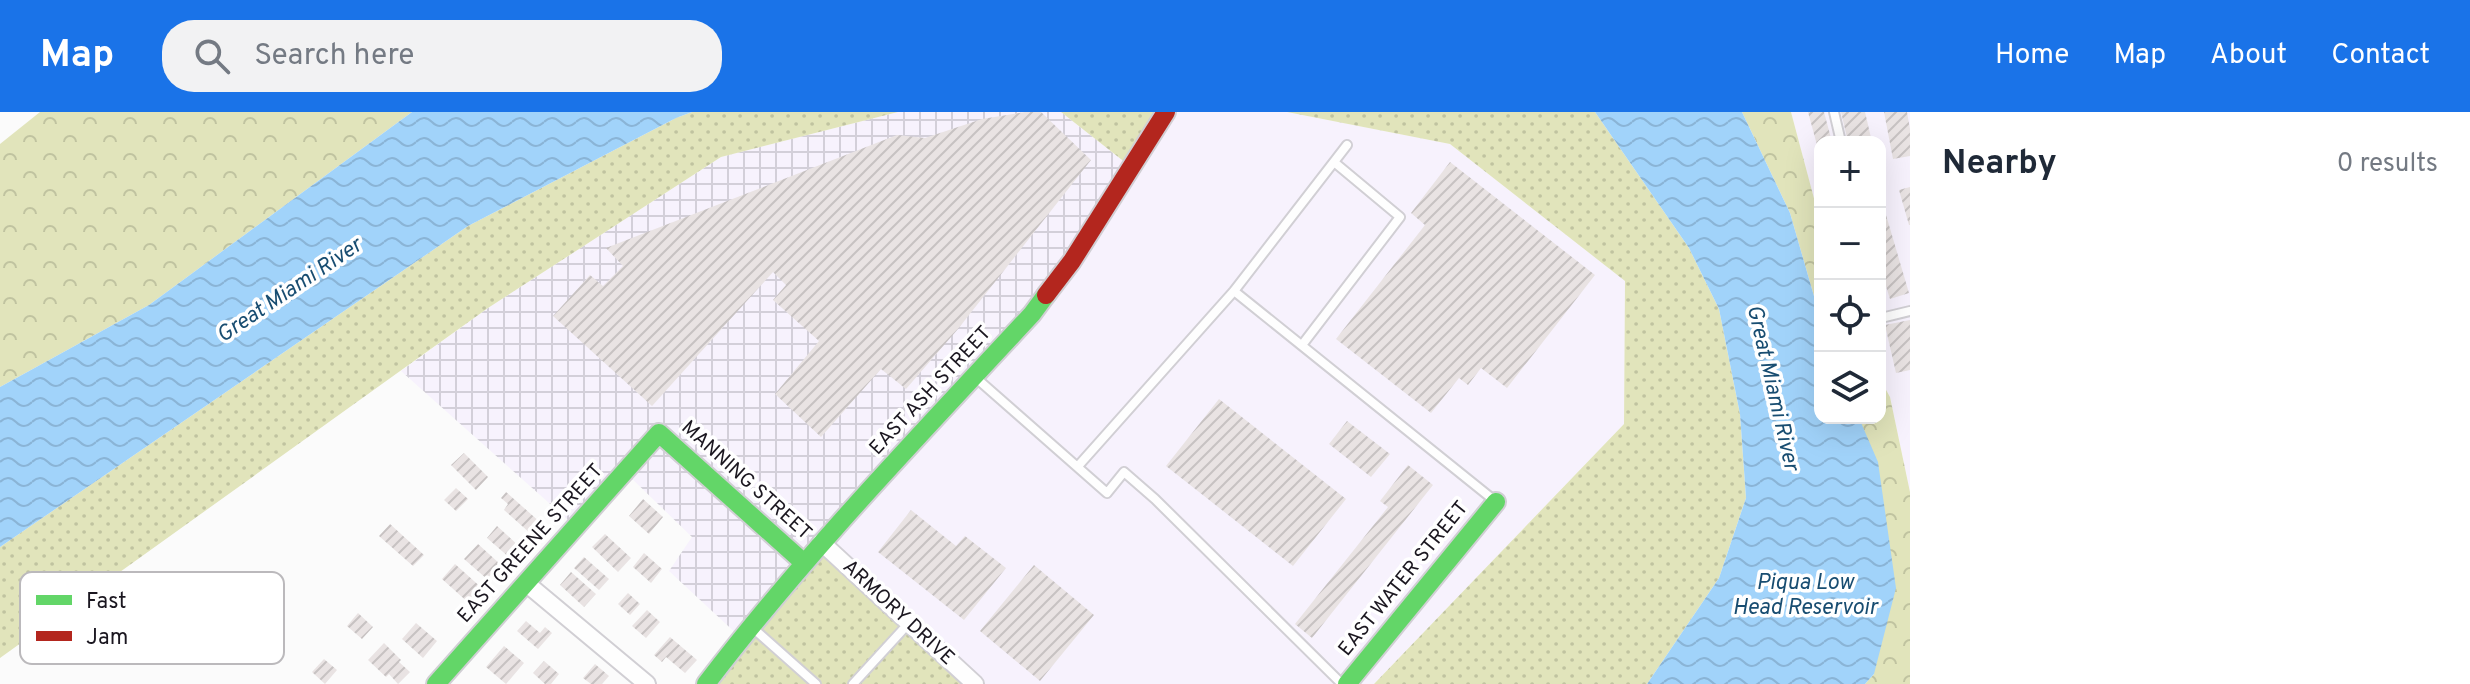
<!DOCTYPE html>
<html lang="en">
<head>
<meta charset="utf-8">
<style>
  :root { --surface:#fff; --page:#f2f2f3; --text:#1f2937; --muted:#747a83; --line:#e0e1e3; --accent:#1a73e8 }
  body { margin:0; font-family:Overpass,sans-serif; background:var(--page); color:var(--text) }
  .controls { position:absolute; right:24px; top:24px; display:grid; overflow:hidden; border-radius:16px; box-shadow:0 8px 32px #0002 }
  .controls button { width:72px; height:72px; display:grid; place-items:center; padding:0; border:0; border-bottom:2px solid var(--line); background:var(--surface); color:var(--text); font:40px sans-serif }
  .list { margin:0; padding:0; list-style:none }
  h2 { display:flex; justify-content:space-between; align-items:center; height:104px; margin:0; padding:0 32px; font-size:34px }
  h2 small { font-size:26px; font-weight:400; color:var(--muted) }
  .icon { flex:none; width:44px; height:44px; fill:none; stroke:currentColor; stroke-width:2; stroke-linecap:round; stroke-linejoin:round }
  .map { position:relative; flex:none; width:1910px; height:572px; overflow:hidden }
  header { display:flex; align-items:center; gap:48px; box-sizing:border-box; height:112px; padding:0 40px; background:var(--accent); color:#fff }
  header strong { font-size:38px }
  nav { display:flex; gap:44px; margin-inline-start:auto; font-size:28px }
  .search { width:560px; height:72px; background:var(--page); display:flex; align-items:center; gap:20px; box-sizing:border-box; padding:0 28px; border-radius:32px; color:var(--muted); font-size:30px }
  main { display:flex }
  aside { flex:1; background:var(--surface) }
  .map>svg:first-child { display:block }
  .built { fill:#f7f2fd }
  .industrial { fill:url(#industrial-grid) }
  .grass { fill:url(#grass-dots) }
  .forest { fill:url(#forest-crowns) }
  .water { fill:url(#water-waves) }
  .building { fill:url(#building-hatch) }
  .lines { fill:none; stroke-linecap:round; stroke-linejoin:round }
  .lane-casing { stroke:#d1cfd4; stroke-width:12 }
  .street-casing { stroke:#d1cfd4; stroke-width:20 }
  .fast-casing { stroke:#d1cfd4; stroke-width:22 }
  .jam-casing { stroke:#d1cfd4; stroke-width:22 }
  .lane { stroke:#fefefe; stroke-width:8 }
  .street { stroke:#fefefe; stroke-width:16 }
  .fast { stroke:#63d668; stroke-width:18 }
  .jam { stroke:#b3261e; stroke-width:18 }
  .labels { text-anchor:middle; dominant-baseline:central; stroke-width:7; stroke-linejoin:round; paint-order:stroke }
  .street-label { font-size:20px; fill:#1b1720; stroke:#fff }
  .water-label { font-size:22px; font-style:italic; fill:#184d71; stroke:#fff }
  .key { fill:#fff; stroke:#bbb9bc; stroke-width:2 }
  .key-label { font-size:22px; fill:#1b1720 }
</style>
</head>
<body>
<header>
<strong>Map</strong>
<div class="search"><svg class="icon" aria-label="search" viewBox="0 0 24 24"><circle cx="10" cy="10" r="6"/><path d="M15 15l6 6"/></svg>Search here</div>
<nav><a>Home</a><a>Map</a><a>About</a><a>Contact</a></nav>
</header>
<main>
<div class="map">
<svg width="1910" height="572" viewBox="0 0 1910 572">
  <defs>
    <pattern id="industrial-grid" width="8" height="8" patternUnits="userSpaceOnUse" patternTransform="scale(2)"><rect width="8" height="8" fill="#f7f2fd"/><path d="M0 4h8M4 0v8" fill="none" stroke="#d3cfd9"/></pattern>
    <pattern id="grass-dots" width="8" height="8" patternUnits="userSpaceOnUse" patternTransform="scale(2)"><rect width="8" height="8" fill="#e1e4bb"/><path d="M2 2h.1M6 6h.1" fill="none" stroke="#c0c3a0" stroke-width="1.8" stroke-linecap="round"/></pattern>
    <pattern id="forest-crowns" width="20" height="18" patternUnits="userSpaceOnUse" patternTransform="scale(2)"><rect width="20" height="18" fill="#e1e4bb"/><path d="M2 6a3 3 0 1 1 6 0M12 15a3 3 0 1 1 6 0" fill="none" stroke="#c0c3a0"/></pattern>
    <pattern id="water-waves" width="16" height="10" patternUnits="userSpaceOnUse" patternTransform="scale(2)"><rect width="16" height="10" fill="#a1d3fa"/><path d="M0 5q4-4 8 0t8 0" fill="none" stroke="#8ab4d6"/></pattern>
    <pattern id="building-hatch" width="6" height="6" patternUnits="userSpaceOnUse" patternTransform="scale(2)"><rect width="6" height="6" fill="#e9e3e3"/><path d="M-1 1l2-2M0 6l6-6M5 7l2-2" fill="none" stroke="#c7c2c2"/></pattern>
  </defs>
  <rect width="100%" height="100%" fill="#fbfbfb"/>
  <!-- built -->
  <path class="built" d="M1166,0H1287L1450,32L1625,169L1624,312L1374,572H975L821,430Z
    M1791,0H1910V380L1890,285L1880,267V30H1820V109Z"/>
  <!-- industrial -->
  <path class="industrial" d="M898,0H1061L1131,55L1072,149L741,526L669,459L692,425L625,360L576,415L401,259L488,196L721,45Z"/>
  <!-- grass -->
  <path class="grass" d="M692,0H898L721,45L488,196L0,546V435L468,114L676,6Z
    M1061,0H1166L1131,55Z
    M1287,0H1595L1689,136L1719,197L1740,302L1746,386L1719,466L1647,572H1374L1624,312L1625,169L1450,32Z
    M821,430L975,572H706Z"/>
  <!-- forest -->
  <path class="forest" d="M40,0H412L149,193L0,275V32Z
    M1742,0H1791L1820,109V205L1790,101Z
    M1880,267L1890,285L1910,380V572H1865L1874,562L1859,306H1880Z"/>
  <!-- water -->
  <path class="water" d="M412,0H692L676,6L468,114L0,435V275L149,193Z
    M1595,0H1742L1790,101L1820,205V306H1859L1878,350L1896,476L1874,562L1865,572H1647L1719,466L1746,386L1740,302L1719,197L1689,136Z"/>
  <!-- building -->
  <path class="building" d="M1025,0H1041L1091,48L958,217L906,277L881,257L821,325L775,282L819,229L773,188L786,173L773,160L652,294L553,204L590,163L603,174L623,154L606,136L897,23L925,26L982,7Z
    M1808,0H1824L1832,30H1820V44Z
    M1841,0H1865L1872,30H1848Z
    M1884,0H1907L1910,17V44L1893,47Z
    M1450,50L1595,163L1507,276L1481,256L1468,273L1459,266L1431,301L1336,227L1425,113L1411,101Z
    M1910,75V113H1909L1899,78Z
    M1881,86L1909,181L1890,187L1880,155Z
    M1910,208V258L1896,261L1885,213Z
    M1219,287L1346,387L1293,454L1166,354Z
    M1347,309L1390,342L1371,365L1329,332Z
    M464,341L488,365L476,378L451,353Z
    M1408,353L1433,373L1312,526L1295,512L1388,395L1380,389Z
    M456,376L468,387L456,399L444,388Z
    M506,380L541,411L531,422L504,398L508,392L501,386Z
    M643,387L663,405L649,422L629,404Z
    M911,398L956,434L965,424L1006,456L964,508L878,440Z
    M390,412L424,443L413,454L379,424Z
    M497,414L520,435L510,446L487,426Z
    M605,422L631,446L618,460L592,435Z
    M478,432L500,452L487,467L464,447Z
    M644,441L662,457L651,471L633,455Z
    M584,445L609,467L599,478L574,456Z
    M455,452L484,478L471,493L442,467Z
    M1034,453L1094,503L1040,569L980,519Z
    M571,460L596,482L584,495L560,473Z
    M628,481L640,492L630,503L618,492Z
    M647,498L660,510L646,526L632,514Z
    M358,501L373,515L362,527L347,514Z
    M526,509L540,521L545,515L552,521L538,537L517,519Z
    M416,511L437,529L423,546L402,527Z
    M670,525L697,548L685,561L666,545L662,550L654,543Z
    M384,531L401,548L399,550L410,560L398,572L389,562L386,565L368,548Z
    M504,534L524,551L506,572L486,555Z
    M324,547L337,558L325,572L312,560Z
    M544,549L559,562L551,572H545L533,561Z
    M595,552L609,564L602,572H591L583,566Z"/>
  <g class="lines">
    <!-- lane casing -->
    <g class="lane-casing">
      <path id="lane" d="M1834,0L1841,30
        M1234,179L1495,389
        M1880,202L1881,206L1910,199
        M1302,233L1400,105L1334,50
        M975,265L1107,381L1124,360L1155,387L1342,572
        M1079,353L1234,179L1347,33
        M754,517L816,572
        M853,572L908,512"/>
    </g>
    <!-- street casing -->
    <g class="street-casing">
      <path id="street" d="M821,430L975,572
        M526,471L647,572"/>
    </g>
    <!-- fast casing -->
    <g class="fast-casing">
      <path id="fast" d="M436,572L659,321L803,450
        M706,572C806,441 920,323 1032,202L1046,183
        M1347,572L1496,390"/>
    </g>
    <!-- jam casing -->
    <g class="jam-casing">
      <path id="jam" d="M1046,183L1072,149L1166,0"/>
    </g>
    <!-- lane -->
    <use href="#lane" class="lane"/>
    <!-- street -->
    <use href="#street" class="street"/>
    <!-- fast -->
    <use href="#fast" class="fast"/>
    <!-- jam -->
    <use href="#jam" class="jam"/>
  </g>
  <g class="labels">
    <!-- street labels -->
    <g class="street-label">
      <text transform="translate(931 279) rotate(-47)">EAST ASH STREET</text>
      <text transform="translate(746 369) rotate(42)">MANNING STREET</text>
      <text transform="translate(531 432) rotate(-48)">EAST GREENE STREET</text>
      <text transform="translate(1404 467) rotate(-51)">EAST WATER STREET</text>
      <text transform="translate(898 501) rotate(43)">ARMORY DRIVE</text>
    </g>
    <!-- water labels -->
    <g class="water-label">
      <text transform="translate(290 179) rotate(-34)">Great Miami River</text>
      <text transform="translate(1772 276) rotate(77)">Great Miami River</text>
      <text x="1805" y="471">Piqua Low<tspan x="1805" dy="25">Head Reservoir</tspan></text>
    </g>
  </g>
  <!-- legend -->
  <rect x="20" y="460" width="264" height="92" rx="12" class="key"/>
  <rect x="36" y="483" width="36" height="10" fill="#63d668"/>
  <rect x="36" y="519" width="36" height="10" fill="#b3261e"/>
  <g class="key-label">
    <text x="86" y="496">Fast</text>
    <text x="86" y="532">Jam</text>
  </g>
</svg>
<div class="controls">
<button>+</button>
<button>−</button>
<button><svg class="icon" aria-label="locate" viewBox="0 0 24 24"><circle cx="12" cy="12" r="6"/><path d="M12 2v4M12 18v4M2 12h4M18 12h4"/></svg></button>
<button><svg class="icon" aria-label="layers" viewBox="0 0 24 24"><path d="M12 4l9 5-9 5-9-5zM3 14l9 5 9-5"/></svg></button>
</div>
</div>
<aside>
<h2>Nearby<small>0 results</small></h2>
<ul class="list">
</ul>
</aside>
</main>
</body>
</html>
